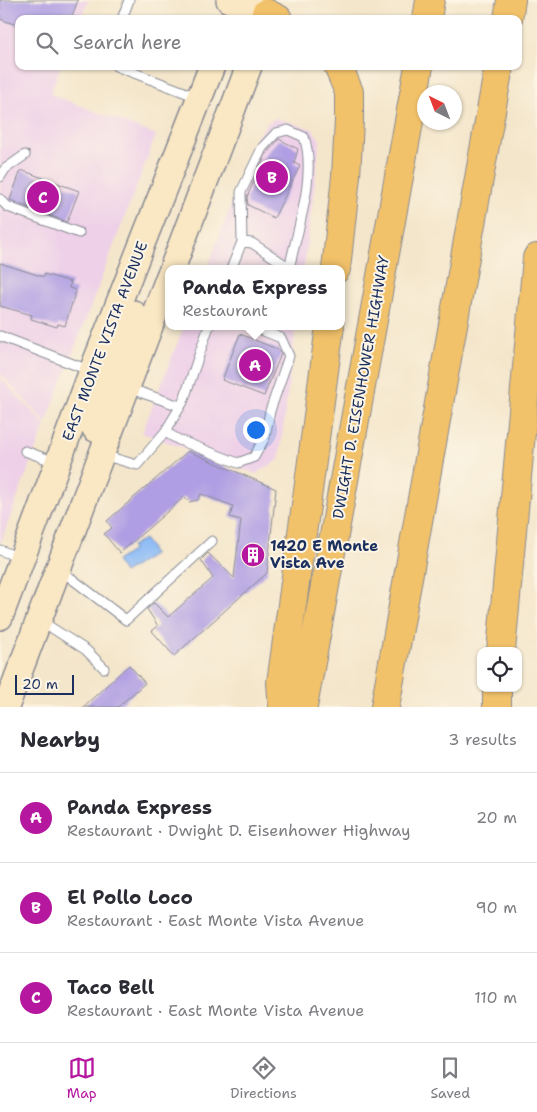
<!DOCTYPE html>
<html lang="en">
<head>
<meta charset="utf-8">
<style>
  :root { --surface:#fff; --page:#f2f2f3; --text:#2b2b33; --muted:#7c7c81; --line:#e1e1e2; --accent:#b5179e }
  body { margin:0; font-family:"Shantell Sans",sans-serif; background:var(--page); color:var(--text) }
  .controls { position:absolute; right:15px; bottom:15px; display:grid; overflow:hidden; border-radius:10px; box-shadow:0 1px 4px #0004 }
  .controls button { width:45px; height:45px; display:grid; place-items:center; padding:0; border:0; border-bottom:1px solid var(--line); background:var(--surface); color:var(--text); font:25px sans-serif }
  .compass { position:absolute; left:417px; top:85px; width:45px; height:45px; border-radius:50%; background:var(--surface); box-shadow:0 1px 4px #0004; rotate:318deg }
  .scale { position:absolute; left:15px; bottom:12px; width:59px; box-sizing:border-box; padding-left:5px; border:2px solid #1b2f5e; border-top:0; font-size:14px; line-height:18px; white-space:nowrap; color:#1b2f5e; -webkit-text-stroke:4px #fcf5e5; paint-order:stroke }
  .you { position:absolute; left:255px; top:429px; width:18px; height:18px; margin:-12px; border:4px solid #fff; border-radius:50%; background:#1a73e8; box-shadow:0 0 0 8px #1a73e833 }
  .badge { display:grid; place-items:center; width:32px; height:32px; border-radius:50%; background:var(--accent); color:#fff; font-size:16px; font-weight:700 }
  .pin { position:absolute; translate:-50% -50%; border:2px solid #fff; box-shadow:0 1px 5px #0006 }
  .popup { position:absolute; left:165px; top:265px; width:180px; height:65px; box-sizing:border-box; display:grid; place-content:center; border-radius:10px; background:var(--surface); filter:drop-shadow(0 1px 4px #0005); font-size:16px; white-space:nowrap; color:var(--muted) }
  .popup b { font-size:19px; color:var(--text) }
  .popup::after { content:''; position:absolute; left:50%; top:100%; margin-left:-10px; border:10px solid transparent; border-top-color:var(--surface) }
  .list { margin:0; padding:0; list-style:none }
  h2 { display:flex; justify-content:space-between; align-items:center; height:65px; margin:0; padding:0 20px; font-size:21px }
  h2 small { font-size:16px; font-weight:400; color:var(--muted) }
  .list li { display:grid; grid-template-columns:32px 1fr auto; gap:15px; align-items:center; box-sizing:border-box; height:90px; padding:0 20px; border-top:1px solid var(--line) }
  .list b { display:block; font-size:19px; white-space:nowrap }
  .list p { margin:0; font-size:16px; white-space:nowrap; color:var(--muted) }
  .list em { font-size:16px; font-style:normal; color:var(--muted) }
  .icon { flex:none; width:28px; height:28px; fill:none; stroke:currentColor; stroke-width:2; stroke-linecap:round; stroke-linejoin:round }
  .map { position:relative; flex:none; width:537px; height:707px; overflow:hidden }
  .search { position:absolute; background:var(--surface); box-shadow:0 1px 4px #0004; left:15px; right:15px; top:15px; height:55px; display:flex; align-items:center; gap:12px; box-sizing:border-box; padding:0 18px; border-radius:10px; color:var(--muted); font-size:19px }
  .sheet { height:335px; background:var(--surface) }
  nav { display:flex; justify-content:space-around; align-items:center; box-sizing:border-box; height:70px; border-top:1px solid var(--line); background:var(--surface); font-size:14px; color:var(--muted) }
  nav a { display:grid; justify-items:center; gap:2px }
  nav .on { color:var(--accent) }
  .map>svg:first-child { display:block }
  .built { fill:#eed0e8 }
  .water { fill:#8abaf6; stroke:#5274aa }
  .building { fill:#af9ee3 }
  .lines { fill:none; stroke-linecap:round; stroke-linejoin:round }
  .lane-casing { stroke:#888a94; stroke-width:11 }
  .secondary-casing { stroke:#888a94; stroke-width:28 }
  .highway-casing { stroke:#888a94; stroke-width:30 }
  .lane { stroke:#fff; stroke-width:9 }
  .secondary { stroke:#fae7c3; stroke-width:25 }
  .highway { stroke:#f2c26a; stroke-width:28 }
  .labels { text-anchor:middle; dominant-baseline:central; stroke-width:4; stroke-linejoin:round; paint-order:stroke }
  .street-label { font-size:15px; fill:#1b2f5e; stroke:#fcf5e5 }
  .poi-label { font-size:15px; font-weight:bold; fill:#1b2f5e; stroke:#fcf5e5; text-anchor:start }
</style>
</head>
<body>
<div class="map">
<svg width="537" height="707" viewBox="0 0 537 707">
  <rect width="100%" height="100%" fill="#fcf5e5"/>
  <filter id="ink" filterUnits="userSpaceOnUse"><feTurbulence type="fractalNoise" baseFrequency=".02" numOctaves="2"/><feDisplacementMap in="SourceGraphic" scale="10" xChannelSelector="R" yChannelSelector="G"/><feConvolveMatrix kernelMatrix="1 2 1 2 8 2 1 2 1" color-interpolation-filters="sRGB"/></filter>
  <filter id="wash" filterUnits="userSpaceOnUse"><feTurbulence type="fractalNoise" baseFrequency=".0096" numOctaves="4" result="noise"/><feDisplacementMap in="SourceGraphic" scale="20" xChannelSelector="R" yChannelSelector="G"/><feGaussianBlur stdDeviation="1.12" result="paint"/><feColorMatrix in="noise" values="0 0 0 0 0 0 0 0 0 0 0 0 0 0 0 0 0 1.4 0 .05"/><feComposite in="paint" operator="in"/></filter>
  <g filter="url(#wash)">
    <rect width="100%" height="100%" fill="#f4e6cb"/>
    <!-- built -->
    <path class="built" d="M0,0H88L81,19H19V66H61L50,94L156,135L46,423L0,373Z
      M276,118L312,129L320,140L304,269H207L257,137L267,123Z
      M184,326H296L279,460L256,474L142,433Z
      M0,377L45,425L0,544Z"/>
    <!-- water -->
    <path class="water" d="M144,539L151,548V550L153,555L124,573L116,561L133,550L131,546Z"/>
    <g id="blocks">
      <!-- building -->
      <path class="building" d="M0,0H78L71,19H19V26L0,19Z
        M279,139L298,149L294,163L300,166L274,218L248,205L247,197L266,154Z
        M21,170L79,191L67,222L10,200Z
        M0,263L44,277V274L71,282L69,288L76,290L65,326L58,324L57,327L31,319L32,315L0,306Z
        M240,334L279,350L281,354L264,396L222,380Z
        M188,451L276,489L267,573L174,656L152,631L158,626L147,609L154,603L168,617L213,578L201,560L208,553L234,578L241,520L230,517L233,506L201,494L198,500L189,502L184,497L120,553L104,534L112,528L107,521Z
        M129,665L145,683L118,707H83Z"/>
    </g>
  </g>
  <g filter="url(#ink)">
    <use href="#blocks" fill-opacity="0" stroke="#888a94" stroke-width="1"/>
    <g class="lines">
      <!-- lane casing -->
      <g class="lane-casing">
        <path id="lane" d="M122,19L129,0
          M116,66L197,97
          M0,177L5,169L25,155
          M0,199L8,207L79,233
          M242,242L252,243L290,268
          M231,269L242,242L241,192L262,148L276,133L288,130L304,137C317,174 297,231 289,269
          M0,336L91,371
          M128,388L180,406
          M165,432L179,440L238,463L254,457L265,437L270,411L289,356L281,338L251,326
          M25,451L55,462
          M103,455L137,465L165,432L183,402L209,326
          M0,550L20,558
          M59,569L126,620L212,541
          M41,621L86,650L104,668"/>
      </g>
      <!-- secondary casing -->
      <g class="secondary-casing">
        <path id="secondary" d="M229,0L266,13
          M172,269L249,66
          M92,371C114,388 103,408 95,429
          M127,388C124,384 120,380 118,375C111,356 126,331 133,313
          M0,617L92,371L212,66
          M6,707L169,276"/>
      </g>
      <!-- highway casing -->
      <g class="highway-casing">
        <path id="highway" d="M266,13L278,19
          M427,19L430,0
          M508,19L511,0
          M336,269L346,176L349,121V92L338,66
          M501,651L537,258
          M283,707L281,683L308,491L330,326
          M303,707L419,66
          M385,707L499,66
          M497,707V688"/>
      </g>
      <!-- lane -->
      <use href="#lane" class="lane"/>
      <!-- secondary -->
      <use href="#secondary" class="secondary"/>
      <!-- highway -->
      <use href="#highway" class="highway"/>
    </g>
  </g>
  <!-- icons -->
  <defs>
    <g id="building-disc" transform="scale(1.25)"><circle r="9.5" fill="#b5179e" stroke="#fcf5e5"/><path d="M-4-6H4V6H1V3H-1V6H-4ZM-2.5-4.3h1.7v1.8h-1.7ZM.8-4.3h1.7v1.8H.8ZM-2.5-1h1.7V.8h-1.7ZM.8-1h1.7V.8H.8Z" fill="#fff"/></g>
  </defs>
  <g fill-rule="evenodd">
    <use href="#building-disc" x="253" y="555"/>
  </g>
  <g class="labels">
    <!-- street labels -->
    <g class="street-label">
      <text transform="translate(105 341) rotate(-69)">EAST MONTE VISTA AVENUE</text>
      <text transform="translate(361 387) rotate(-80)">DWIGHT D. EISENHOWER HIGHWAY</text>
    </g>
    <!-- poi labels -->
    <g class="poi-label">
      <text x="270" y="546">1420 E Monte<tspan x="270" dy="17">Vista Ave</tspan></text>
    </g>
  </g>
</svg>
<div class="controls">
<button><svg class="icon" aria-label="locate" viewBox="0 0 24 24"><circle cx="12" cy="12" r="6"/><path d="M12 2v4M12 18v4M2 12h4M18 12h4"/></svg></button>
</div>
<svg class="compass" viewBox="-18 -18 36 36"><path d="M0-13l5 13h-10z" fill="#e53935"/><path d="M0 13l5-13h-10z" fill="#7c7c81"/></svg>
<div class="scale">20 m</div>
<div class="you"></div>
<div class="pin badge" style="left:255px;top:365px">A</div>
<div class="popup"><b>Panda Express</b>Restaurant</div>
<div class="pin badge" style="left:272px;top:177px">B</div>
<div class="pin badge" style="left:43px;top:197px">C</div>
<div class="search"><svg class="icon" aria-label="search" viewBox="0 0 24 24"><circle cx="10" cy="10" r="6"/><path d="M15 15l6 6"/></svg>Search here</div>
</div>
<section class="sheet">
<h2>Nearby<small>3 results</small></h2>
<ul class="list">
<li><span class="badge">A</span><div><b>Panda Express</b><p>Restaurant · Dwight D. Eisenhower Highway</p></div><em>20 m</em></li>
<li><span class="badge">B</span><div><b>El Pollo Loco</b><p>Restaurant · East Monte Vista Avenue</p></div><em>90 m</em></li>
<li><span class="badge">C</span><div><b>Taco Bell</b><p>Restaurant · East Monte Vista Avenue</p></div><em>110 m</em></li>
</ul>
</section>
<nav>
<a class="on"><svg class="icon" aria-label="map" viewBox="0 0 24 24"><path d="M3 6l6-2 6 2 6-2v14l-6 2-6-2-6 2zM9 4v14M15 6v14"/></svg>Map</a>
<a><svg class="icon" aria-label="directions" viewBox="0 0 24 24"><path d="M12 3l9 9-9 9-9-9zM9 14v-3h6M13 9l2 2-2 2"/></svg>Directions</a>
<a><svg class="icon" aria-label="saved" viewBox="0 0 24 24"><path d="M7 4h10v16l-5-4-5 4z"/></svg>Saved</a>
</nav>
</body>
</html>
